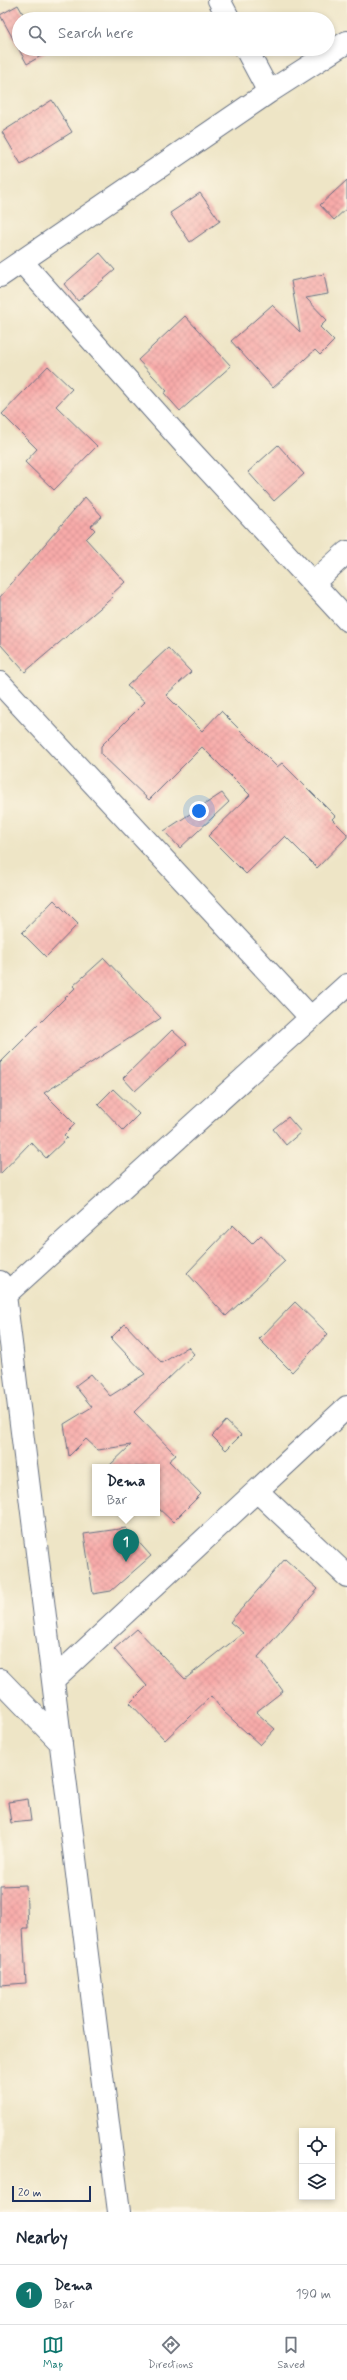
<!DOCTYPE html>
<html lang="en">
<head>
<meta charset="utf-8">
<style>
  :root { --surface:#fff; --page:#f2f2f3; --text:#1f2937; --muted:#747a83; --line:#e0e1e3; --accent:#0f766e }
  body { margin:0; font-family:Mynerve,sans-serif; background:var(--page); color:var(--text) }
  .controls { position:absolute; right:12px; bottom:12px; display:grid; overflow:hidden; border-radius:0px; box-shadow:0 2px 6px #0003 }
  .controls button { width:36px; height:36px; display:grid; place-items:center; padding:0; border:0; border-bottom:1px solid var(--line); background:var(--surface); color:var(--text); font:20px sans-serif }
  .scale { position:absolute; left:12px; bottom:10px; width:79px; box-sizing:border-box; padding-left:4px; border:2px solid #1b2f5e; border-top:0; font-size:11px; line-height:14px; white-space:nowrap; color:#1b2f5e; -webkit-text-stroke:3px #fcf5e5; paint-order:stroke }
  .you { position:absolute; left:199px; top:811px; width:14px; height:14px; margin:-10px; border:3px solid #fff; border-radius:50%; background:#1a73e8; box-shadow:0 0 0 6px #1a73e833 }
  .badge { display:grid; place-items:center; width:26px; height:26px; border-radius:50%; background:var(--accent); color:#fff; font-size:13px; font-weight:700 }
  .pin { position:absolute; translate:-50% -33px; filter:drop-shadow(0 1px 2px #0008) }
  .pin::after { content:''; position:absolute; top:21px; width:14px; height:12px; background:inherit; clip-path:polygon(0 0,100% 0,50% 100%) }
  .popup { position:absolute; left:92px; top:1464px; width:68px; height:52px; box-sizing:border-box; display:grid; place-content:center; border-radius:0px; background:var(--surface); filter:drop-shadow(0 1px 3px #0005); font-size:13px; white-space:nowrap; color:var(--muted) }
  .popup b { font-size:15px; color:var(--text) }
  .popup::after { content:''; position:absolute; left:50%; top:100%; margin-left:-8px; border:8px solid transparent; border-top-color:var(--surface) }
  .list { margin:0; padding:0; list-style:none }
  h2 { display:flex; justify-content:space-between; align-items:center; height:52px; margin:0; padding:0 16px; font-size:17px }
  h2 small { font-size:13px; font-weight:400; color:var(--muted) }
  .list li { display:grid; grid-template-columns:26px 1fr auto; gap:12px; align-items:center; box-sizing:border-box; height:60px; padding:0 16px; border-top:1px solid var(--line) }
  .list b { display:block; font-size:15px; white-space:nowrap }
  .list p { margin:0; font-size:13px; white-space:nowrap; color:var(--muted) }
  .list em { font-size:13px; font-style:normal; color:var(--muted) }
  .icon { flex:none; width:22px; height:22px; fill:none; stroke:currentColor; stroke-width:2; stroke-linecap:round; stroke-linejoin:round }
  .map { position:relative; flex:none; width:347px; height:2212px; overflow:hidden }
  .search { position:absolute; background:var(--surface); box-shadow:0 2px 6px #0003; left:12px; right:12px; top:12px; height:44px; display:flex; align-items:center; gap:10px; box-sizing:border-box; padding:0 14px; border-radius:22px; color:var(--muted); font-size:15px }
  .sheet { height:112px; background:var(--surface) }
  nav { display:flex; justify-content:space-around; align-items:center; box-sizing:border-box; height:56px; border-top:1px solid var(--line); background:var(--surface); font-size:11px; color:var(--muted) }
  nav a { display:grid; justify-items:center; gap:2px }
  nav .on { color:var(--accent) }
  .map>svg:first-child { display:block }
  .building { fill:url(#building-cross-hatch) }
  .lines { fill:none; stroke-linecap:round; stroke-linejoin:round }
  .minor-casing { stroke:#656f82; stroke-width:24 }
  .minor { stroke:#fff; stroke-width:22 }
</style>
</head>
<body>
<div class="map">
<svg width="347" height="2212" viewBox="0 0 347 2212">
  <defs>
    <pattern id="building-cross-hatch" width="8" height="8" patternUnits="userSpaceOnUse"><rect width="8" height="8" fill="#f8aba9"/><path d="M0 0l8 8M0 8l8-8" fill="none" stroke="#d49394"/></pattern>
  </defs>
  <rect width="100%" height="100%" fill="#fcf5e5"/>
  <filter id="ink" filterUnits="userSpaceOnUse"><feTurbulence type="fractalNoise" baseFrequency=".025" numOctaves="2"/><feDisplacementMap in="SourceGraphic" scale="8" xChannelSelector="R" yChannelSelector="G"/><feConvolveMatrix kernelMatrix="1 2 1 2 8 2 1 2 1" color-interpolation-filters="sRGB"/></filter>
  <filter id="wash" filterUnits="userSpaceOnUse"><feTurbulence type="fractalNoise" baseFrequency=".012" numOctaves="4" result="noise"/><feDisplacementMap in="SourceGraphic" scale="16" xChannelSelector="R" yChannelSelector="G"/><feGaussianBlur stdDeviation="0.9" result="paint"/><feColorMatrix in="noise" values="0 0 0 0 0 0 0 0 0 0 0 0 0 0 0 0 0 1.4 0 .05"/><feComposite in="paint" operator="in"/></filter>
  <g filter="url(#wash)">
    <rect width="100%" height="100%" fill="#eee5c6"/>
    <g id="blocks">
      <!-- building -->
      <path class="building" d="M18,5L26,19H19V49H43L46,53L27,64L0,15Z
        M52,100L72,132L21,164L2,132Z
        M347,180V208L334,220L320,205Z
        M200,193L220,221L190,242L170,213Z
        M100,253L115,270L78,301L64,284Z
        M324,274L328,294L306,298L327,320L320,327L334,341L320,355L315,350L273,388L231,341L272,305L300,332L291,281Z
        M185,316L231,366L180,411L164,393L167,391L138,360Z
        M48,366L72,389L56,406L97,446L54,490L25,462L37,449L2,414Z
        M278,445L304,474L274,501L248,472Z
        M85,497L102,516L91,526L95,530L86,539L125,582L111,595L113,597L25,672L0,644V597Z
        M168,648L191,672L166,695L202,731L221,711L277,767L282,763L335,816L332,819L347,834V837L317,868L285,836L246,874L208,836L250,795L202,747L149,800L101,754V746L145,702L127,686Z
        M222,793L229,802L180,848L164,831Z
        M54,900L78,924L46,957L22,933Z
        M104,958L161,1018L44,1093L75,1124L64,1135L67,1138L46,1158L31,1142L0,1174V1063L75,988L73,986Z
        M172,1030L187,1044L135,1091L123,1078Z
        M113,1089L139,1114L123,1130L98,1104Z
        M288,1117L301,1132L286,1145L273,1129Z
        M233,1225L252,1244L261,1235L285,1261L226,1316L187,1273Z
        M295,1302L328,1334L292,1372L259,1339Z
        M125,1324L162,1363L188,1347L194,1354L134,1412L176,1455L169,1461L201,1494L173,1522L157,1507V1467H108L131,1445L98,1450L86,1439L69,1456L64,1424L92,1407L75,1386L91,1374L110,1396L145,1374L111,1338Z
        M226,1421L241,1435L226,1450L212,1436Z
        M126,1528L151,1556L111,1591L93,1594L84,1534Z
        M285,1559L318,1589L258,1657L283,1691L256,1712L275,1729L260,1745L223,1711L211,1696L165,1740L130,1703L147,1686L114,1649L137,1629L185,1679L243,1633L230,1622Z
        M28,1799L31,1821L11,1823L8,1802Z
        M26,1885L28,1928H23L26,1983L0,1985V1886Z"/>
    </g>
  </g>
  <g filter="url(#ink)">
    <use href="#blocks" fill-opacity="0" stroke="#656f82" stroke-width="1"/>
    <g class="lines">
      <!-- minor casing -->
      <g class="minor-casing">
        <path id="minor" d="M219,0L229,19
          M246,49L269,92
          M22,262L188,448L347,620
          M0,276L269,92L347,42
          M313,583L347,552
          M0,683L311,1018
          M0,1282L5,1295L119,2212
          M5,1295L347,985
          M257,1491L347,1576
          M0,1680L61,1743
          M53,1680L347,1407"/>
      </g>
      <!-- minor -->
      <use href="#minor" class="minor"/>
    </g>
  </g>
</svg>
<div class="controls">
<button><svg class="icon" aria-label="locate" viewBox="0 0 24 24"><circle cx="12" cy="12" r="6"/><path d="M12 2v4M12 18v4M2 12h4M18 12h4"/></svg></button>
<button><svg class="icon" aria-label="layers" viewBox="0 0 24 24"><path d="M12 4l9 5-9 5-9-5zM3 14l9 5 9-5"/></svg></button>
</div>
<div class="scale">20 m</div>
<div class="you"></div>
<div class="pin badge" style="left:126px;top:1562px">1</div>
<div class="popup"><b>Dema</b>Bar</div>
<div class="search"><svg class="icon" aria-label="search" viewBox="0 0 24 24"><circle cx="10" cy="10" r="6"/><path d="M15 15l6 6"/></svg>Search here</div>
</div>
<section class="sheet">
<h2>Nearby<small></small></h2>
<ul class="list">
<li><span class="badge">1</span><div><b>Dema</b><p>Bar</p></div><em>190 m</em></li>
</ul>
</section>
<nav>
<a class="on"><svg class="icon" aria-label="map" viewBox="0 0 24 24"><path d="M3 6l6-2 6 2 6-2v14l-6 2-6-2-6 2zM9 4v14M15 6v14"/></svg>Map</a>
<a><svg class="icon" aria-label="directions" viewBox="0 0 24 24"><path d="M12 3l9 9-9 9-9-9zM9 14v-3h6M13 9l2 2-2 2"/></svg>Directions</a>
<a><svg class="icon" aria-label="saved" viewBox="0 0 24 24"><path d="M7 4h10v16l-5-4-5 4z"/></svg>Saved</a>
</nav>
</body>
</html>
